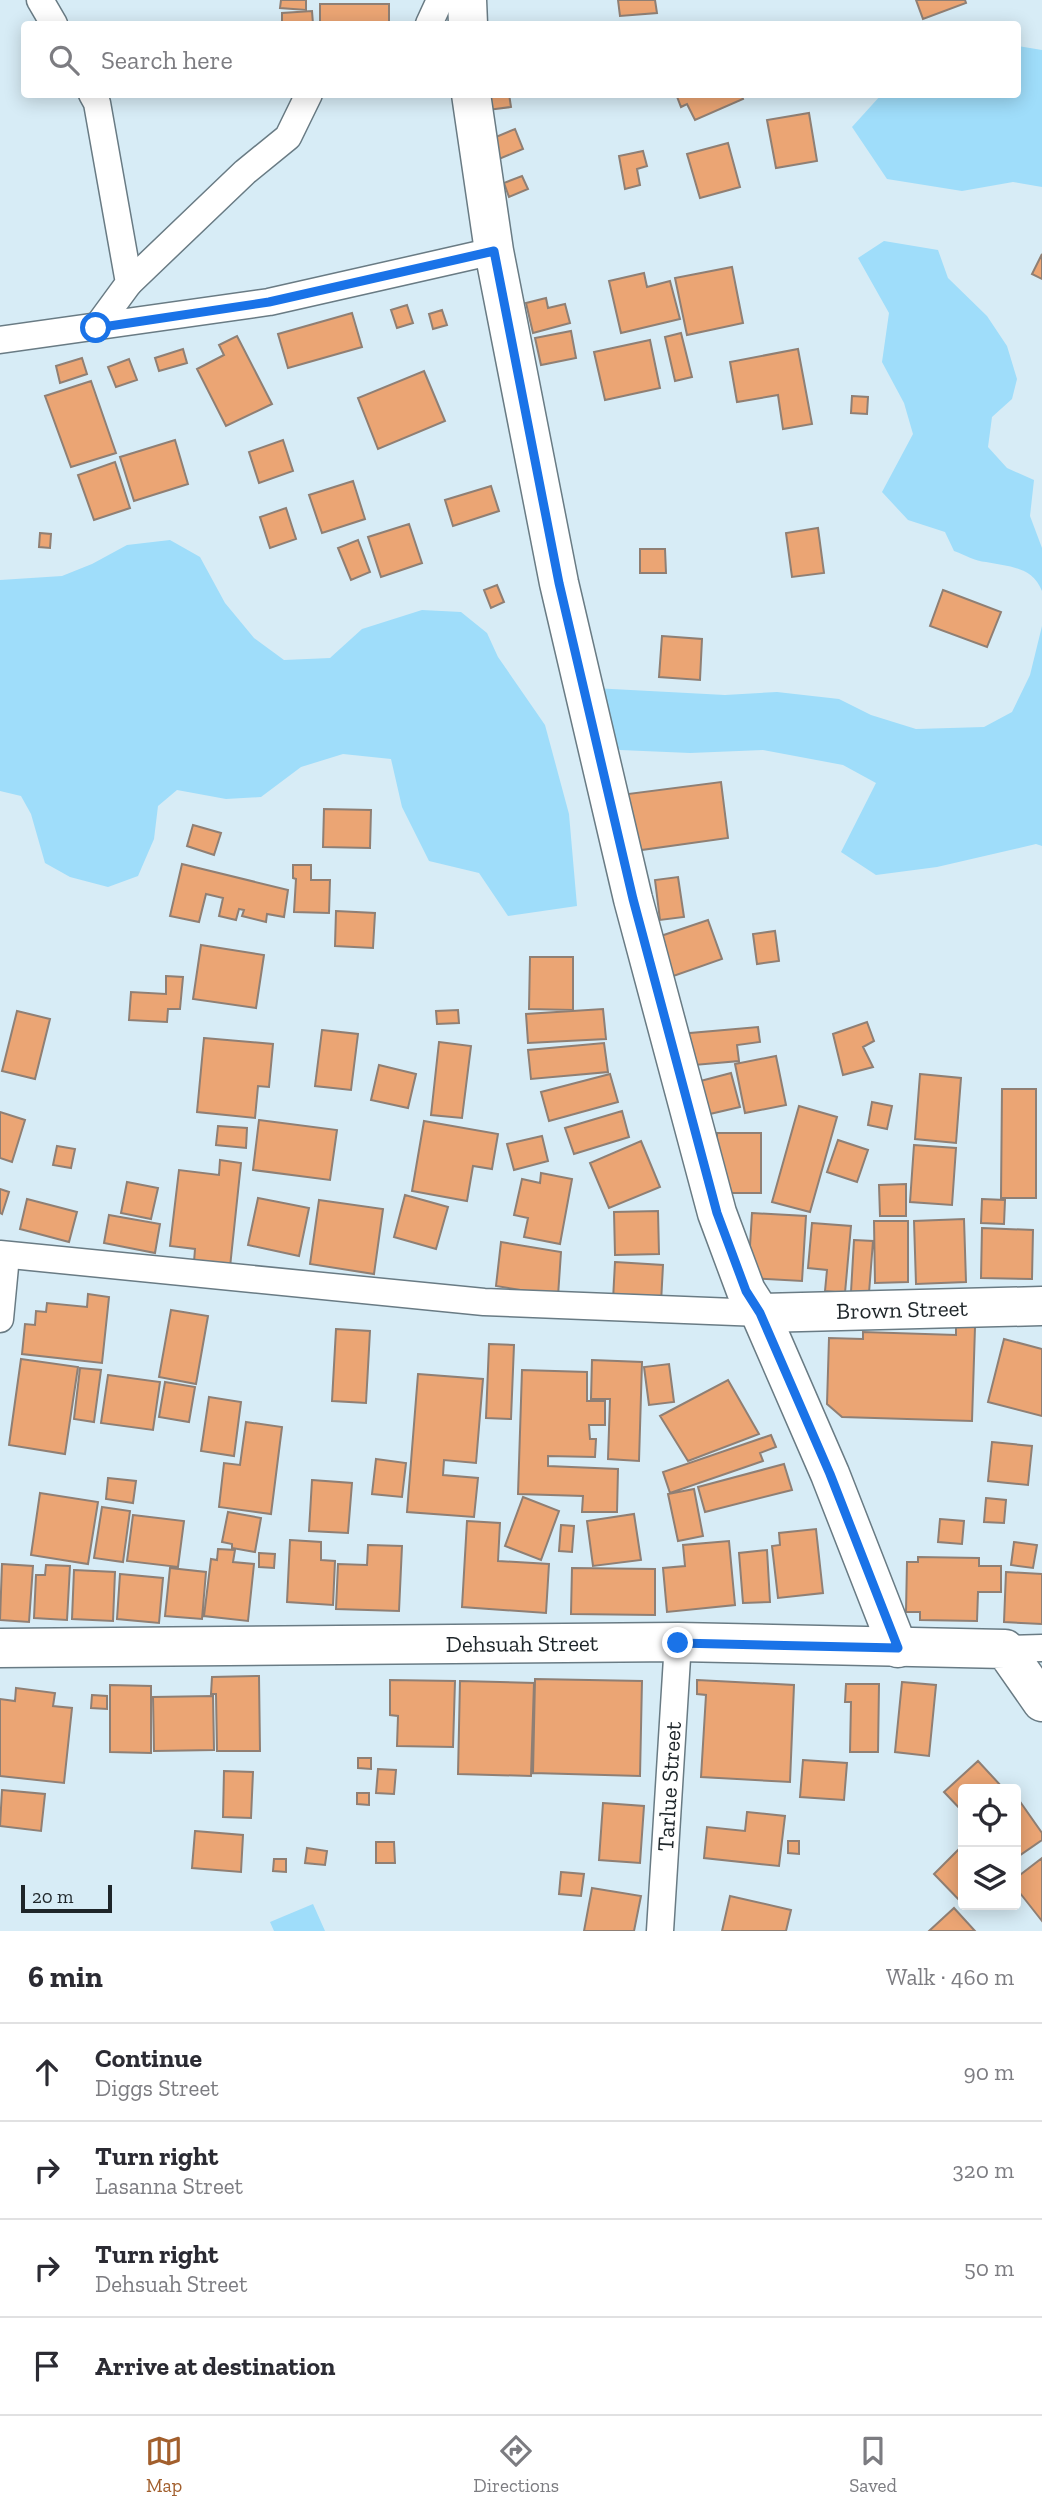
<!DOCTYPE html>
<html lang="en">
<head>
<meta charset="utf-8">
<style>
  :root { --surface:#fff; --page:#f2f2f3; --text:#2b2b33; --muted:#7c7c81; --line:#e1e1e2; --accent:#a25f2d }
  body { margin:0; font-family:"Zilla Slab",serif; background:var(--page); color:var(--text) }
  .controls { position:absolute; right:21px; bottom:21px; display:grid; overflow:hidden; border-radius:7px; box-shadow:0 4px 18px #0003 }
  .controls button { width:63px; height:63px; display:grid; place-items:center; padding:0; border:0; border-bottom:2px solid var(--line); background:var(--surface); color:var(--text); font:35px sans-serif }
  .scale { position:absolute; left:21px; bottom:18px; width:91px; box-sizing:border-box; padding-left:7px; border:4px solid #1e2529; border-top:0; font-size:19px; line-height:24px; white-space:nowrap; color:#1e2529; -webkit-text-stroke:5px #d7ecf6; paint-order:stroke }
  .stop { position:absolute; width:21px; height:21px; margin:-16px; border:5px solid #1a73e8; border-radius:50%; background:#fff }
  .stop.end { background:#1a73e8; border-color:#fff; box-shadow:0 2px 7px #0008 }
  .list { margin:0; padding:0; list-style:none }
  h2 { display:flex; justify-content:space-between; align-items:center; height:91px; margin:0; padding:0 28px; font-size:30px }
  h2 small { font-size:23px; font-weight:400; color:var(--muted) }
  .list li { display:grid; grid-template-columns:46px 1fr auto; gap:21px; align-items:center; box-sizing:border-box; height:98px; padding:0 28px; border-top:2px solid var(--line) }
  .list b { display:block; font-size:26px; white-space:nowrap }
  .list p { margin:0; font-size:23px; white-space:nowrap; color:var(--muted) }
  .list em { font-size:23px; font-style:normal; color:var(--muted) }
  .icon { flex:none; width:38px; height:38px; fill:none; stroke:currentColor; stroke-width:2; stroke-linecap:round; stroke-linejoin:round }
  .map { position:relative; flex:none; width:1042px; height:1931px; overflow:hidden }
  .search { position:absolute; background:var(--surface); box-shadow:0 4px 18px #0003; left:21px; right:21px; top:21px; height:77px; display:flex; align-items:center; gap:18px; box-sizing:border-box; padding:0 24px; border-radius:7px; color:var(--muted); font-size:26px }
  .sheet { height:483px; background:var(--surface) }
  nav { display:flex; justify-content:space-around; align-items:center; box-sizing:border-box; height:98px; border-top:2px solid var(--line); background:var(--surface); font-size:19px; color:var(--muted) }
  nav a { display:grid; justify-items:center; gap:4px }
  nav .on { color:var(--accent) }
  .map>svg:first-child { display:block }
  .green { fill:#9fddfa }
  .building { fill:#eba574; stroke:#8f7f74; stroke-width:2 }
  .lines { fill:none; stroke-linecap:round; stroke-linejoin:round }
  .street-casing { stroke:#697b84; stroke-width:29 }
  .secondary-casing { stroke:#697b84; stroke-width:41 }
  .street { stroke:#fff; stroke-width:26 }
  .secondary { stroke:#fff; stroke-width:38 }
  .route { stroke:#1a73e8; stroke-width:9 }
  .labels { text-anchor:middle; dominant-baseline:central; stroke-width:5; stroke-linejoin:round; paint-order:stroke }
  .street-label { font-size:23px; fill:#1e2529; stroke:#d7ecf6 }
</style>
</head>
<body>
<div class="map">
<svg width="1042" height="1931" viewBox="0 0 1042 1931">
  <rect width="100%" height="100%" fill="#d7ecf6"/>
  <!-- green -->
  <path class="green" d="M1018,46L1042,50V187L1013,182L962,191L887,179L852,127L881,95L1018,94Z
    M884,241L938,250L948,278L987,316L1007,346L1017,379L1012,399L992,417L988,447L1007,468L1034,480L1030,516L1042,548V591C1032,566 1009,567 986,562C975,561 965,555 954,551L945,532L908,520L882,492L913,434L904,403L882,362L889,313L858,258Z
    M170,540L200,557L225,603L254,638L284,660L330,658L362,629L422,610L461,612L487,633L498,657L545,725L569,814L577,906L508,916L479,873L429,861L402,807L391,759L343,754L301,767L261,797L226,799L177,790L158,806L154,839L138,876L108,887L70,877L45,863L31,814L21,796L0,791V580L62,576L92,564L127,545Z
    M1042,626V846L1036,844L937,867L876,875L841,852L876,783L843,765L763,750L690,753L620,750L580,719L593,688L725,695L777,692L839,699L871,715L916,729L984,727L1012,712L1030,675Z
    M313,1904L325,1931H274L270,1922Z"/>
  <!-- building -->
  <path class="building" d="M281,0H306V10L280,8Z
    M618,0H655L657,13L620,16Z
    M916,0H965L966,3L923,19Z
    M320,4H389V24H320Z
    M312,11L313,24H282V13Z
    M485,94H509L511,107L488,110Z
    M676,94H741L743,99L695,120L687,104L681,107Z
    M809,113L817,161L776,168L767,120Z
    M515,129L523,149L499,159L491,139Z
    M728,143L740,187L700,198L687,154Z
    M643,151L647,166L637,169L640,185L625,189L619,156Z
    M522,176L528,189L509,197L504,183Z
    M1042,254V279L1032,274Z
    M732,267L743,323L687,335L675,278Z
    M644,273L647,287L670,281L680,319L621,333L609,281Z
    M546,298L548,308L565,304L570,323L533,333L526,303Z
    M407,305L413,323L397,328L391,310Z
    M442,310L447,325L433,329L429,314Z
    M352,313L362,347L288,368L278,334Z
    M571,331L576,358L541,365L535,338Z
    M681,333L692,377L675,381L665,337Z
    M237,336L272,404L226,426L197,369L224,355L219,345Z
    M650,340L660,388L605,400L594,352Z
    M183,349L187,363L159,371L155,358Z
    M798,349L812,424L783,429L778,395L737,402L730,362Z
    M82,358L87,374L60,383L56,366Z
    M129,359L137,380L116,387L108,367Z
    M424,371L445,421L378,449L358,398Z
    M91,381L116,453L71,467L45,396Z
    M852,396L868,397L867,414L851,413Z
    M175,440L188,484L134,501L120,457Z
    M283,440L293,471L259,483L249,452Z
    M115,462L130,508L94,520L78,475Z
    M353,481L365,519L322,533L309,495Z
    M491,486L499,511L453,526L445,500Z
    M286,508L296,539L270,548L260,517Z
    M409,524L422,563L381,577L368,537Z
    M818,528L824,573L792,577L786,533Z
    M40,533L51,534L50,548L39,547Z
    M358,540L370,572L351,580L338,548Z
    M640,549H665L666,573H640Z
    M497,585L504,602L491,608L484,590Z
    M943,590L1001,612L987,647L930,626Z
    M662,636L702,639L700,680L659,677Z
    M721,782L728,838L627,852L620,795Z
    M324,809L371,810L370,848L323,847Z
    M193,825L221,833L214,855L187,846Z
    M182,864L288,890L284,917L267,914L266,922L242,916L244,910L239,909L236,920L219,916L223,898L206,894L199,922L170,916Z
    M293,865H311V880H330L329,913L294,912L296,879L293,878Z
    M678,877L684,917L660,920L655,880Z
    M336,911L375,913L373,948L335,946Z
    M708,920L722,959L662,980L649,940Z
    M775,931L779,961L757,964L753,934Z
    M201,945L264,955L256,1008L193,999Z
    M530,957H573V1010L529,1009Z
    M166,976L183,977L180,1009H168L167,1022L129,1020L131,992L166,994Z
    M603,1009L606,1039L528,1043L526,1014Z
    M458,1010L459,1023L437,1024L436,1011Z
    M17,1011L50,1019L35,1079L2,1071Z
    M867,1022L874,1041L863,1047L873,1067L843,1075L833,1034Z
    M758,1027L760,1042L737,1045L739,1061L683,1066L679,1034Z
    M322,1030L358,1034L351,1090L315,1086Z
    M204,1038L273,1044L269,1087L258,1086L255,1118L197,1112Z
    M439,1042L471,1046L462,1118L431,1115Z
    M604,1043L608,1072L531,1079L528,1050Z
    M776,1056L786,1105L745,1113L735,1064Z
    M379,1065L416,1074L408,1108L371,1100Z
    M731,1073L740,1107L697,1117L689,1084Z
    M610,1074L618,1102L549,1121L541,1092Z
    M920,1074L961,1078L956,1143L915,1139Z
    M1002,1089H1036V1198H1001Z
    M872,1102L892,1106L887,1129L868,1125Z
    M799,1106L837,1117L810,1212L772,1202Z
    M622,1111L629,1137L574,1154L565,1128Z
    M0,1112L25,1120L12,1162L0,1158Z
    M259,1120L337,1130L330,1180L253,1170Z
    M424,1121L498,1134L492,1169L473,1166L467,1201L412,1191Z
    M218,1126L247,1128L246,1148L216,1145Z
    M717,1133H761V1193H717Z
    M542,1136L548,1161L514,1170L507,1144Z
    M838,1140L868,1150L857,1182L827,1172Z
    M641,1141L660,1187L609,1208L590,1163Z
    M914,1145L956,1148L952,1205L910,1202Z
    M57,1146L75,1149L71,1168L53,1165Z
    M220,1160L241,1163L230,1267L194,1262L195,1249L170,1246L179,1170L219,1175Z
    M541,1173L572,1179L560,1244L524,1237L528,1218L514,1215L522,1179L540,1183Z
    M127,1182L158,1188L151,1219L121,1213Z
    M906,1184V1216H880L879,1185Z
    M0,1189L9,1192L2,1214L0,1213Z
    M405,1195L448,1207L436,1249L394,1237Z
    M258,1198L309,1208L299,1256L248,1245Z
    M27,1199L77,1212L69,1242L20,1229Z
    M982,1199L1005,1200L1004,1224L981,1223Z
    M319,1200L383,1209L374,1274L310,1264Z
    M658,1211L659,1254L615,1255L614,1212Z
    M752,1213L806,1216L802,1281L748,1278Z
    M109,1215L160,1224L155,1253L104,1243Z
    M964,1219L966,1282L916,1284L914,1221Z
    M874,1221H908V1282L875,1283Z
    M812,1223L851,1226L845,1293L825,1291L827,1270L808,1268Z
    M982,1228L1033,1230L1032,1279L981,1278Z
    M854,1240L873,1241L869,1293L851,1292Z
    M501,1242L561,1252L558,1296L496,1286Z
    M615,1262L663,1265L661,1303L613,1300Z
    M88,1294L109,1297L102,1363L22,1354L25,1324L35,1325L36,1311L46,1312L47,1303L87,1307Z
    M171,1310L208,1316L196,1384L159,1377Z
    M956,1326L975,1327L972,1421L842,1417L827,1404L829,1338L863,1339V1332L956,1335Z
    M336,1329L370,1331L366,1403L332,1401Z
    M1004,1339L1042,1349V1416L988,1402Z
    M489,1344L514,1345L511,1419L486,1418Z
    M21,1359L78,1367L65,1454L9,1445Z
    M592,1360L642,1362L639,1461L608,1459L610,1399H591Z
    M669,1364L674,1402L649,1405L644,1367Z
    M80,1368L101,1370L94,1422L74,1419Z
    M522,1370L587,1372V1401H605V1425H589L590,1439H596L595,1457L548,1456V1466L618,1469L617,1512H582L583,1496L518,1494Z
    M418,1374L483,1379L476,1463L444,1460L443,1475L478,1478L474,1517L407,1512Z
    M108,1375L160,1382L153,1430L101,1423Z
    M728,1380L759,1434L688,1461L660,1416Z
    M165,1382L195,1387L189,1422L159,1417Z
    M209,1397L241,1402L234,1456L201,1451Z
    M246,1422L282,1427L271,1514L219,1507L224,1463L240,1465Z
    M771,1435L776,1447L760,1453L763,1461L670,1493L663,1472Z
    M992,1442L1032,1446L1028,1485L988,1481Z
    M376,1459L406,1463L402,1497L372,1494Z
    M784,1464L792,1490L705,1512L698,1487Z
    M108,1478L136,1481L133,1503L106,1499Z
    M312,1480L352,1483L348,1533L309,1531Z
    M694,1489L703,1536L678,1541L668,1494Z
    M40,1493L98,1502L88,1564L31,1555Z
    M523,1497L559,1511L541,1560L505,1546Z
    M986,1498L1006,1500L1004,1523L984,1522Z
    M102,1507L130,1511L123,1562L94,1558Z
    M228,1512L261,1518L255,1552L232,1548V1544L222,1542Z
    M634,1514L641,1560L593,1566L587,1521Z
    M133,1515L184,1521L178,1567L127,1561Z
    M940,1519L964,1521L962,1544L938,1542Z
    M467,1521L500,1523L498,1561L549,1564L546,1613L462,1607Z
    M561,1525L574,1526L572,1552L559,1551Z
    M816,1529L823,1593L778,1598L772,1546L780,1545L779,1533Z
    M290,1540L321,1542V1560L335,1561L333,1605L287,1602Z
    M729,1541L735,1605L667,1612L663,1568L685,1566L683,1545Z
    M1014,1542L1037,1545L1033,1568L1011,1565Z
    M368,1545L402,1546L399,1611L336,1609L338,1564L367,1565Z
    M218,1549L235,1550L233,1562L254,1564L248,1621L204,1616L211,1559L217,1560Z
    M767,1550L770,1602L743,1603L739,1553Z
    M259,1553L275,1554L274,1568L259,1567Z
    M918,1557L979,1558V1566H1001V1592H978L977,1621L920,1620V1612H906L907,1562H918Z
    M2,1564L33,1566L29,1622L0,1620Z
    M46,1565L70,1566L67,1620L34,1618L36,1575H45Z
    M170,1568L206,1572L202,1619L165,1616Z
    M572,1568L655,1569V1615L571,1614Z
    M74,1570L115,1572L113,1621L72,1619Z
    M1006,1572L1042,1574V1624L1004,1622Z
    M120,1574L163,1578L159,1623L117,1619Z
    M259,1676L260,1751H217L216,1694H211L212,1677Z
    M535,1679L642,1681L640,1776L533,1773Z
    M390,1680L455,1681L453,1747L397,1746L398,1716L390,1715Z
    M697,1680L794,1685L790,1782L701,1777L706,1695L697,1694Z
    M460,1681L534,1683L531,1776L458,1774Z
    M902,1682L936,1685L929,1756L895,1752Z
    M846,1684H879L878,1752H850L851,1702H845Z
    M110,1685L151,1686V1753L110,1752Z
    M16,1688L55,1693L53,1706L72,1708L64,1783L0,1776V1699L15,1701Z
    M92,1695L107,1696V1709L91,1708Z
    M213,1696L214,1750L154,1751L153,1697Z
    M358,1758H371V1769L358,1768Z
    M803,1760L847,1763L844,1800L800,1797Z
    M978,1761L1003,1788L963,1789V1812L944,1792Z
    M378,1769L396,1770L394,1794L376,1793Z
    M224,1771L253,1772L251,1818L223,1817Z
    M2,1790L45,1794L41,1831L0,1826Z
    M357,1793H369V1805L357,1804Z
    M603,1803L644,1806L640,1863L599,1860Z
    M1021,1803L1042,1833V1840L1016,1858V1807Z
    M747,1812L785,1816L779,1866L704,1858L707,1827L745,1831Z
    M195,1831L243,1835L241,1872L192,1868Z
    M788,1841H799V1854L788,1853Z
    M376,1842H394L395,1863H376Z
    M963,1845V1904L934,1874Z
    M307,1848L327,1851L325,1865L305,1863Z
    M1042,1858V1921L1016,1888V1878Z
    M274,1859H286V1872L273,1871Z
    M561,1872L584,1874L581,1896L559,1894Z
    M592,1888L641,1896L634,1931H584Z
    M730,1896L791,1910L786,1931H722Z
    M954,1908L975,1931H929Z"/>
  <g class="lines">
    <!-- street casing -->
    <g class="street-casing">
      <g id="street">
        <path d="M40,0L54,24"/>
        <path d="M429,24L440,0"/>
        <path d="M92,94L97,103L129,283L96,328"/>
        <path d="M129,283L245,172L288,137L309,94"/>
        <path d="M0,340L269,302L494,251"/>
        <path d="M0,1254L484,1302L760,1313"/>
        <path d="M0,1319L6,1256"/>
        <path d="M1005,1649L1042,1648"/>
        <path id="s1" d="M660,1931L678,1642"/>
      </g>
    </g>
    <!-- secondary casing -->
    <g class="secondary-casing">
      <g id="secondary">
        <path d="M467,0L468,24"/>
        <path d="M471,94L494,251L559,583L633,899L717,1213L746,1291L760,1313L830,1474L898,1648"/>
        <path id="s2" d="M760,1313L1042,1306"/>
        <path id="s3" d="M0,1648L678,1642L1005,1649L1042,1702"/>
      </g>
    </g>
    <!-- street -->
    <use href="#street" class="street"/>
    <!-- secondary -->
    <use href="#secondary" class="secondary"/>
  </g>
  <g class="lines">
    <!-- route -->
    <path class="route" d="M96,328L269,302L494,251L559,583L633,899L717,1213L746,1291L760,1313L830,1474L898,1648L678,1643"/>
  </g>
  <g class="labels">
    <!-- street labels -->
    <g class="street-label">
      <text stroke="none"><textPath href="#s2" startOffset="142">Brown Street</textPath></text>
      <text stroke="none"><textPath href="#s3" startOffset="522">Dehsuah Street</textPath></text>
      <text stroke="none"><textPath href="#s1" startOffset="145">Tarlue Street</textPath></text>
    </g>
  </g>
</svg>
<div class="controls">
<button><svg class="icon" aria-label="locate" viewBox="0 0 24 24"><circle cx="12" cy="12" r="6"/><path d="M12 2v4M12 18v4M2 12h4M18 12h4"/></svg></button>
<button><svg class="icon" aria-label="layers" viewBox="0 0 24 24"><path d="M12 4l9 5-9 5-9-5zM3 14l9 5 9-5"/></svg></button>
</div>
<div class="scale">20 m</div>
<div class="stop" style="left:96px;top:328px"></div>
<div class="stop end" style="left:678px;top:1643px"></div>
<div class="search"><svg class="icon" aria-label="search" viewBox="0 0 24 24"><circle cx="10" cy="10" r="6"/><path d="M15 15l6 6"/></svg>Search here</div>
</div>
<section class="sheet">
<h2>6 min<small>Walk · 460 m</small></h2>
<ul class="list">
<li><svg class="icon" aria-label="ahead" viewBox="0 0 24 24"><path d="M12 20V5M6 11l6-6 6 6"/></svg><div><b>Continue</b><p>Diggs Street</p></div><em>90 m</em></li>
<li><svg class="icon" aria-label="right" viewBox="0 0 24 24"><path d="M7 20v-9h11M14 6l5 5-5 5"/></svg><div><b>Turn right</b><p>Lasanna Street</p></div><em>320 m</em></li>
<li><svg class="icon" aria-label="right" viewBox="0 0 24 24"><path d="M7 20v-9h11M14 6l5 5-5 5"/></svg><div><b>Turn right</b><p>Dehsuah Street</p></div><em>50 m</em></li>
<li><svg class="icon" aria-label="arrive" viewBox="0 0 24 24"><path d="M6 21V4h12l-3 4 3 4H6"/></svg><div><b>Arrive at destination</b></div></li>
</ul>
</section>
<nav>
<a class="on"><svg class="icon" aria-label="map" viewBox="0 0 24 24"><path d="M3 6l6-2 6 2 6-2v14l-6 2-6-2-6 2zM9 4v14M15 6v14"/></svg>Map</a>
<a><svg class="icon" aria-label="directions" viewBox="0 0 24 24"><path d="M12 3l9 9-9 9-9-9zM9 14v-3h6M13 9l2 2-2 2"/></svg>Directions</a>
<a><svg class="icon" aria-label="saved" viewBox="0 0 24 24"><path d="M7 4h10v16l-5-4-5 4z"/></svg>Saved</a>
</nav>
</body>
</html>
